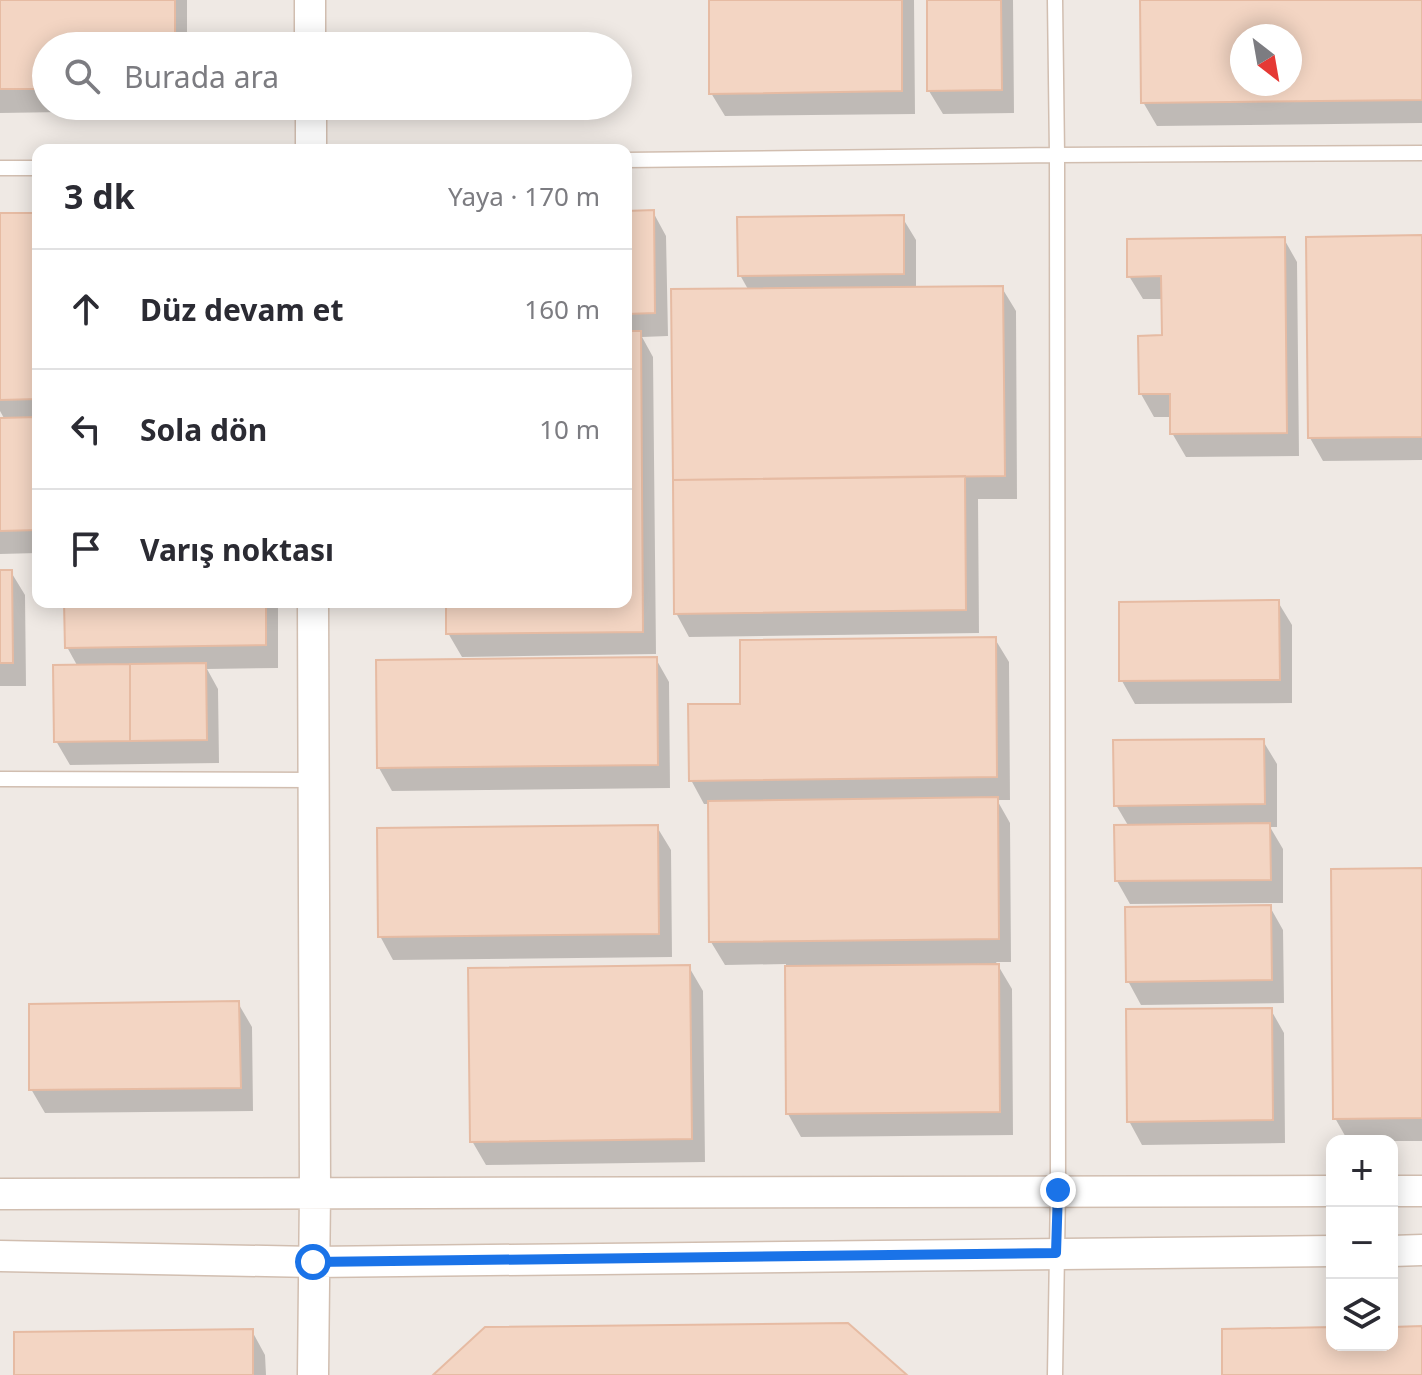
<!DOCTYPE html>
<html lang="tr">
<head>
<meta charset="utf-8">
<style>
  :root { --surface:#fff; --page:#f2f2f3; --text:#2b2b33; --muted:#7c7c81; --line:#e1e1e2 }
  body { margin:0; font-family:"Noto Sans",sans-serif; background:var(--page); color:var(--text) }
  .controls { position:absolute; right:24px; bottom:24px; display:grid; overflow:hidden; border-radius:16px; box-shadow:0 4px 20px #0003 }
  .controls button { width:72px; height:72px; display:grid; place-items:center; padding:0; border:0; border-bottom:2px solid var(--line); background:var(--surface); color:var(--text); font:40px sans-serif }
  .compass { position:absolute; left:1230px; top:24px; width:72px; height:72px; border-radius:50%; background:var(--surface); box-shadow:0 4px 20px #0003; rotate:149deg }
  .stop { position:absolute; width:24px; height:24px; margin:-18px; border:6px solid #1a73e8; border-radius:50%; background:#fff }
  .stop.end { background:#1a73e8; border-color:#fff; box-shadow:0 2px 8px #0008 }
  .list { margin:0; padding:0; list-style:none }
  h2 { display:flex; justify-content:space-between; align-items:center; height:104px; margin:0; padding:0 32px; font-size:34px }
  h2 small { font-size:26px; font-weight:400; color:var(--muted) }
  .list li { display:grid; grid-template-columns:52px 1fr auto; gap:24px; align-items:center; box-sizing:border-box; height:120px; padding:0 32px; border-top:2px solid var(--line) }
  .list b { display:block; font-size:30px; white-space:nowrap }
  .list em { font-size:26px; font-style:normal; color:var(--muted) }
  .icon { flex:none; width:44px; height:44px; fill:none; stroke:currentColor; stroke-width:2; stroke-linecap:round; stroke-linejoin:round }
  .map { position:relative; flex:none; width:1422px; height:1375px; overflow:hidden }
  .search { position:absolute; background:var(--surface); box-shadow:0 4px 20px #0003; left:32px; top:32px; width:600px; height:88px; display:flex; align-items:center; gap:20px; box-sizing:border-box; padding:0 28px; border-radius:44px; color:var(--muted); font-size:30px }
  .panel { position:absolute; background:var(--surface); box-shadow:0 4px 20px #0003; left:32px; top:144px; width:600px; height:464px; border-radius:16px }
  .map>svg:first-child { display:block }
  .industrial { fill:#efe9e4; fill-rule:evenodd }
  .shadow { fill:#0003; fill-rule:evenodd }
  .building { fill:#f3d5c3; stroke:#e6bba3; stroke-width:2; fill-rule:evenodd }
  .lines { fill:none; stroke-linecap:round; stroke-linejoin:round }
  .lane-casing { stroke:#d1beb0; stroke-width:17 }
  .street-casing { stroke:#d1beb0; stroke-width:33 }
  .lane { stroke:#fff; stroke-width:14 }
  .street { stroke:#fff; stroke-width:30 }
  .route { stroke:#1a73e8; stroke-width:10 }
</style>
</head>
<body>
<div class="map">
<svg width="1422" height="1375" viewBox="0 0 1422 1375">
  <rect width="100%" height="100%" fill="#fdf6ec"/>
  <!-- industrial -->
  <path class="industrial" d="M0,0H1422V1375H0ZM1242,36H1290V84H1242ZM46,46H618V106H46ZM38,150H626V602H38ZM1332,1141H1392V1345H1332Z"/>
  <!-- shadow -->
  <path class="shadow" d="M0,0H187V46H46V106H188V110L0,113Z
    M711,0H914L915,114L725,116L711,93Z
    M929,0H1013L1014,113L943,114L929,91Z
    M1142,0H1422V123L1157,126L1143,102ZM1242,36H1290V84H1242Z
    M653,212L666,236L668,336L642,337L653,357L656,654L462,657L448,633V602H626V213Z
    M0,215H38V553L0,554V420H5L0,411Z
    M902,217L916,240V289L1002,288L1016,311L1017,499H978L979,633L689,637L676,613L749,291L740,275Z
    M1422,237V460L1323,461L1310,438Z
    M1284,239L1297,262L1299,456L1186,457L1172,433V417H1154L1141,394L1164,337L1163,299H1143L1129,276Z
    M0,572H11L25,595L26,686H0Z
    M66,602H278V668L207,669L218,689L219,763L70,765L56,741L78,667L67,647Z
    M1278,602L1292,625V703L1135,704L1122,681Z
    M995,639L1009,662L1010,800H997L1010,823L1011,962H996L1012,989L1013,1135L801,1137L788,1114L786,964L725,965L711,942L710,804H704L691,780L742,706Z
    M656,659L669,682L670,788L392,791L379,768Z
    M1263,741L1277,764V827H1270L1283,849V903L1130,904L1117,881L1129,827L1116,805Z
    M657,827L671,850L672,957L393,960L380,936Z
    M1422,870V1141H1348L1335,1118Z
    M1270,907L1283,930L1284,1003L1141,1005L1128,981Z
    M689,967L703,991L705,1162L486,1165L472,1141Z
    M238,1003L252,1027L253,1111L45,1113L31,1089Z
    M1271,1010L1284,1033L1285,1143L1142,1145L1129,1121Z
    M252,1331L265,1355L266,1375H16Z"/>
  <!-- building -->
  <path class="building" d="M0,0H175V46H46V89H0Z
    M709,0H902V91L709,94Z
    M927,0H1001L1002,90L927,91Z
    M1140,0H1422V100L1141,103ZM1242,36H1290V84H1242Z
    M654,210L655,313L626,314V211Z
    M0,213H38V399L0,400Z
    M904,215V274L738,276L737,217Z
    M1422,235V437L1308,438L1306,237Z
    M1285,237L1287,433L1170,434V394H1139L1138,336L1162,335L1161,276L1127,277V239Z
    M1003,286L1005,476L673,480L671,289Z
    M626,331H641L643,632L446,634V602H626Z
    M38,417V530L0,531V418Z
    M965,476L966,610L674,614L673,480Z
    M0,570H12L13,663H0Z
    M1279,600L1280,680L1119,681V602Z
    M64,602H266V645L65,648Z
    M996,637L997,777L689,781L688,704H740V640Z
    M657,657L658,765L377,768L376,660Z
    M206,663L207,740L130,741V664Z
    M130,664V741L54,742L53,665Z
    M1264,739L1265,804L1114,806L1113,740Z
    M998,797L999,939L709,942L708,801Z
    M1270,823L1271,880L1115,881L1114,825Z
    M658,825L659,934L378,937L377,828Z
    M1422,868V1118L1333,1119L1331,869Z
    M1271,905L1272,980L1126,982L1125,907Z
    M999,964L1000,1112L786,1114L785,966Z
    M690,965L692,1139L470,1142L468,968Z
    M239,1001L241,1088L29,1090V1004Z
    M1272,1008L1273,1120L1127,1122L1126,1009Z
    M848,1323L907,1375H433L485,1327Z
    M1422,1326V1375H1222V1329L1332,1327V1345H1392V1327Z
    M253,1329V1375H14V1332Z"/>
  <g class="lines">
    <!-- lane casing -->
    <g class="lane-casing">
      <path id="lane" d="M626,160L1057,155L1422,153
        M0,168H38
        M0,779L313,780
        M1055,1375L1058,1190L1057,155L1055,0"/>
    </g>
    <!-- street casing -->
    <g class="street-casing">
      <path id="street" d="M310,0V46
        M311,106V150
        M313,602L315,1192L313,1375
        M1392,1191H1422
        M0,1194L1332,1191
        M1392,1251L1422,1250
        M0,1256L313,1262L1332,1251"/>
    </g>
    <!-- lane -->
    <use href="#lane" class="lane"/>
    <!-- street -->
    <use href="#street" class="street"/>
  </g>
  <g class="lines">
    <!-- route -->
    <path class="route" d="M313,1262L1056,1253L1058,1190"/>
  </g>
</svg>
<div class="controls">
<button>+</button>
<button>−</button>
<button><svg class="icon" aria-label="layers" viewBox="0 0 24 24"><path d="M12 4l9 5-9 5-9-5zM3 14l9 5 9-5"/></svg></button>
</div>
<svg class="compass" viewBox="-18 -18 36 36"><path d="M0-13l5 13h-10z" fill="#e53935"/><path d="M0 13l5-13h-10z" fill="#7c7c81"/></svg>
<div class="stop" style="left:313px;top:1262px"></div>
<div class="stop end" style="left:1058px;top:1190px"></div>
<div class="search"><svg class="icon" aria-label="search" viewBox="0 0 24 24"><circle cx="10" cy="10" r="6"/><path d="M15 15l6 6"/></svg>Burada ara</div>
<section class="panel">
<h2>3 dk<small>Yaya · 170 m</small></h2>
<ul class="list">
<li><svg class="icon" aria-label="ahead" viewBox="0 0 24 24"><path d="M12 20V5M6 11l6-6 6 6"/></svg><div><b>Düz devam et</b></div><em>160 m</em></li>
<li><svg class="icon" aria-label="left" viewBox="0 0 24 24"><path d="M17 20v-9H6M10 6l-5 5 5 5"/></svg><div><b>Sola dön</b></div><em>10 m</em></li>
<li><svg class="icon" aria-label="arrive" viewBox="0 0 24 24"><path d="M6 21V4h12l-3 4 3 4H6"/></svg><div><b>Varış noktası</b></div></li>
</ul>
</section>
</div>
</body>
</html>
